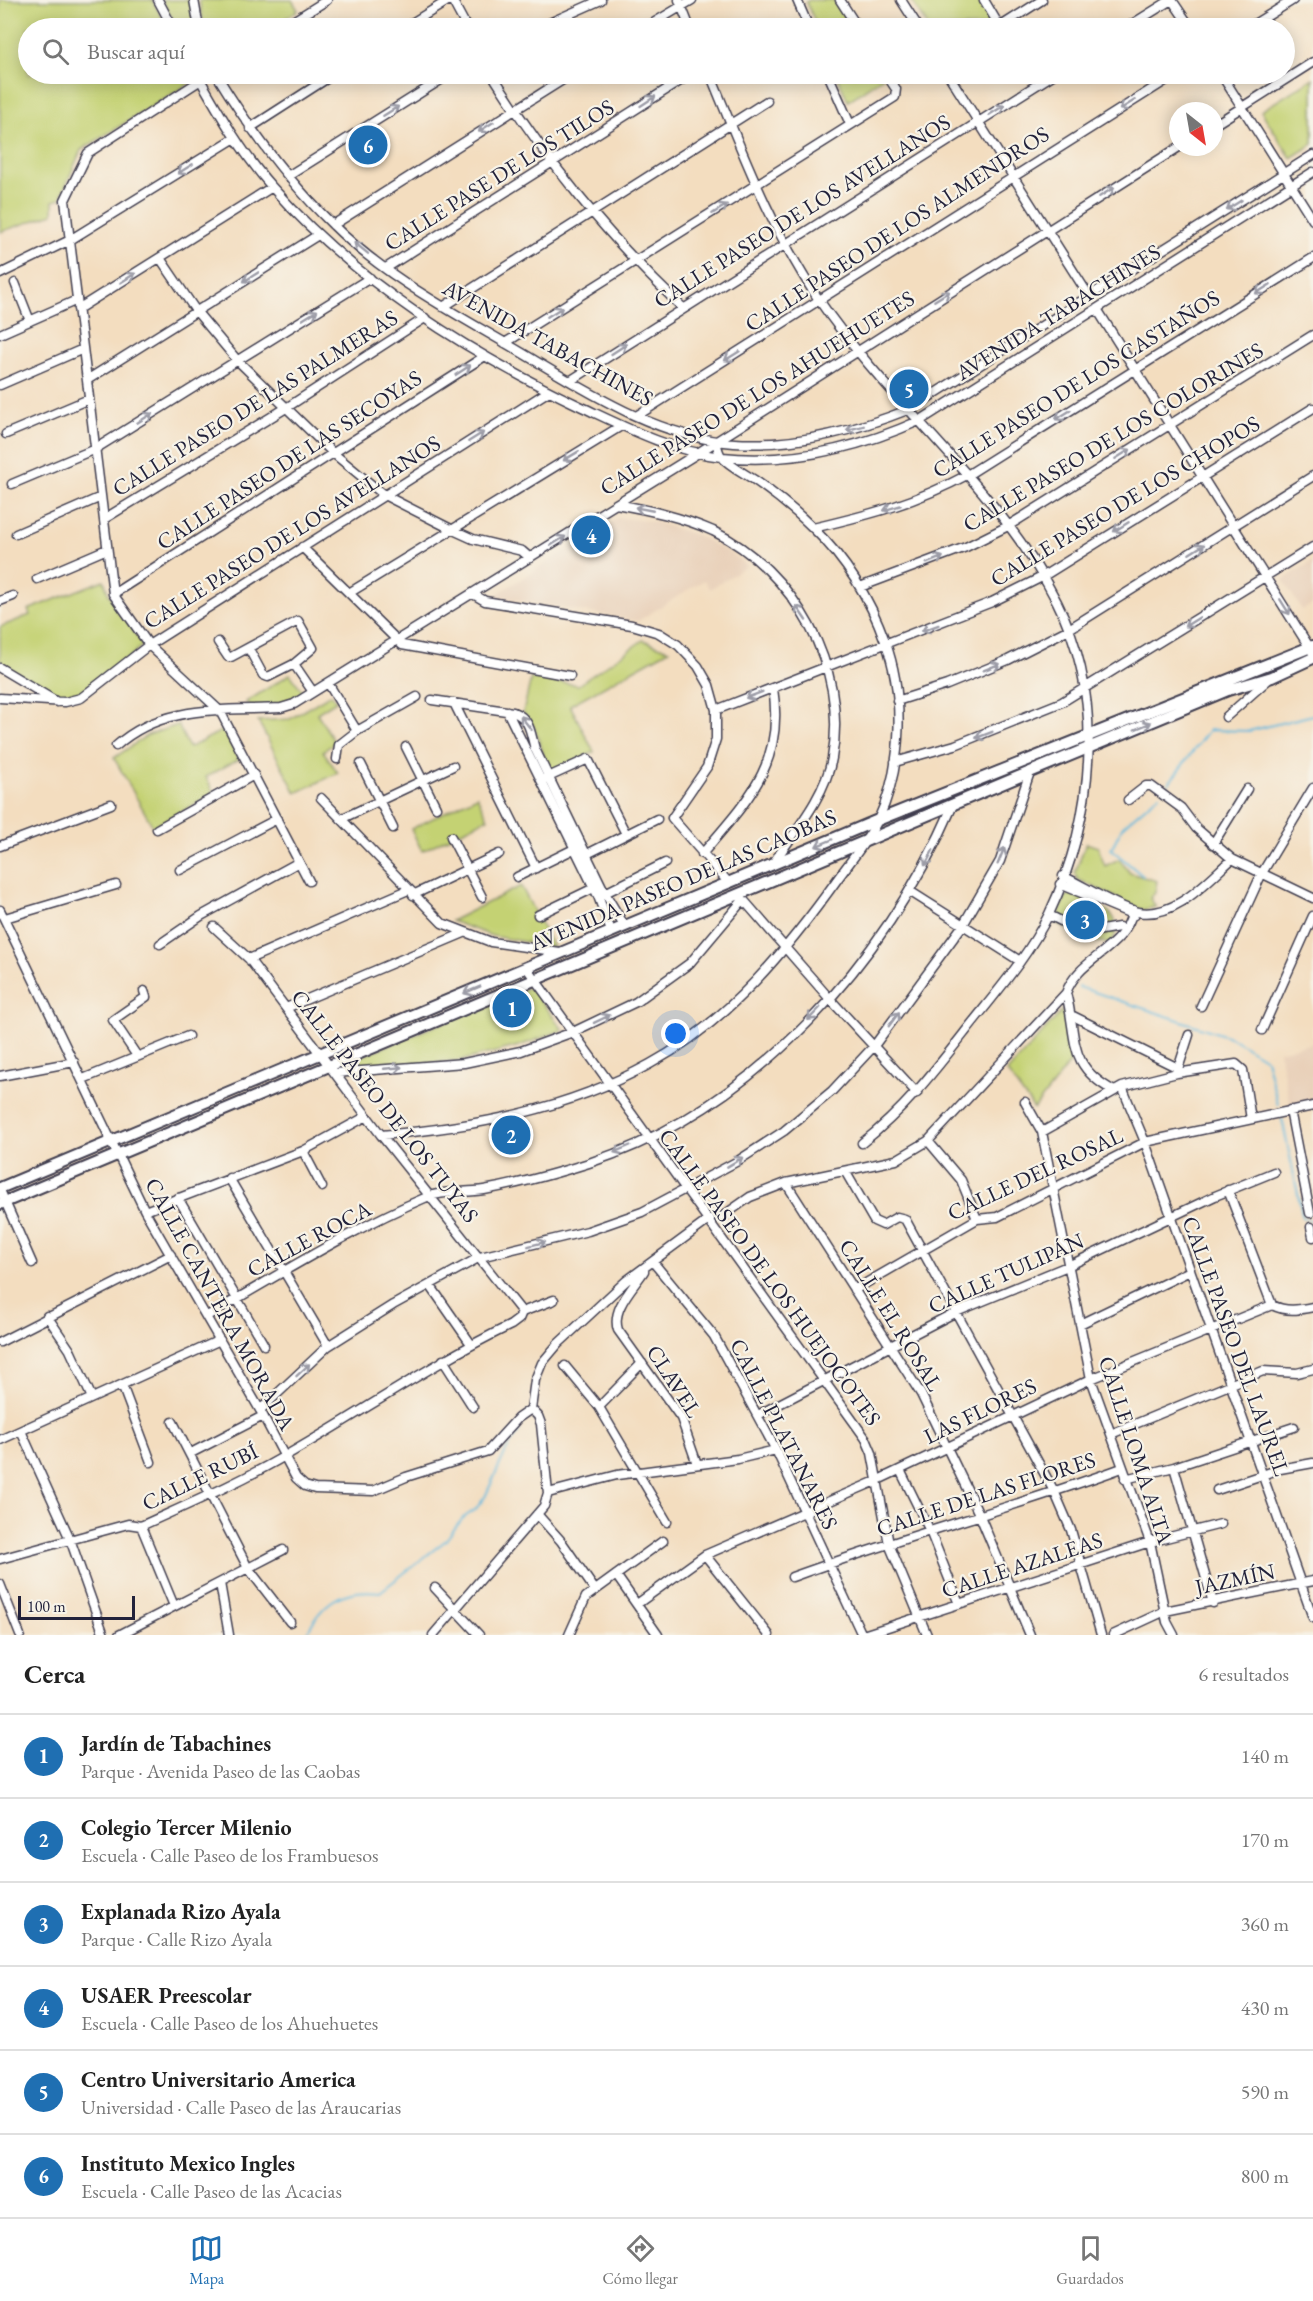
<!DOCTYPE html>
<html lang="es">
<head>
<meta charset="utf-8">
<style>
  :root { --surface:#fff; --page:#f6f6f6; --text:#222; --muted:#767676; --line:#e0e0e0; --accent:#1f6fb2 }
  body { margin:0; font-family:"EB Garamond",serif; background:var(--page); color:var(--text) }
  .compass { position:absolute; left:1169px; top:102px; width:54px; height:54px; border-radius:50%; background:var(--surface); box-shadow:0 3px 15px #0003; rotate:149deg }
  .scale { position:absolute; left:18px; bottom:15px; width:117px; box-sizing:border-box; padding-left:6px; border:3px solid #22223b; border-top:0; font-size:16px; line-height:21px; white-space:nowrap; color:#22223b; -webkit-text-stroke:4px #f7f3e8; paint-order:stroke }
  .you { position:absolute; left:676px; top:1034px; width:21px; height:21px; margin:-15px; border:4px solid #fff; border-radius:50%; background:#1a73e8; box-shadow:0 0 0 9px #1a73e833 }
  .badge { display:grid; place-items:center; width:39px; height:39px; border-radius:50%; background:var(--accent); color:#fff; font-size:20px; font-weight:700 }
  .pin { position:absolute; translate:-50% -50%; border:3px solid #fff; box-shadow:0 2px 6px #0006 }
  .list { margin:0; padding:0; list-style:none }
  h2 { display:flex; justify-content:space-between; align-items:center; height:78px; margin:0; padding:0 24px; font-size:26px }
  h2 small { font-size:20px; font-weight:400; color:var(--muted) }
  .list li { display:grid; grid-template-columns:39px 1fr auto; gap:18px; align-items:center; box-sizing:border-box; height:84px; padding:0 24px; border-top:2px solid var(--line) }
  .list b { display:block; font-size:22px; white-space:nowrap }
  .list p { margin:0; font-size:20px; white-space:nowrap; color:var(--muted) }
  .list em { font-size:20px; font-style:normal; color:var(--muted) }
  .icon { flex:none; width:33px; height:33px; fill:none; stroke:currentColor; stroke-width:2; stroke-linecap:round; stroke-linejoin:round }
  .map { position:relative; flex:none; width:1313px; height:1635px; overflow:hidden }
  .search { position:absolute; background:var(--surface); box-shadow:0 3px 15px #0003; left:18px; right:18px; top:18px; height:66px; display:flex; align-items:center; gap:15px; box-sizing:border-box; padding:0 21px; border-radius:33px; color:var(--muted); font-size:22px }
  .sheet { height:582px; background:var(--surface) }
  nav { display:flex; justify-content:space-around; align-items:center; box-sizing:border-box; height:84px; border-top:2px solid var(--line); background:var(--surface); font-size:16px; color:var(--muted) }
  nav a { display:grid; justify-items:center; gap:3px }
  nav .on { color:var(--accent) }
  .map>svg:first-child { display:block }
  .built { fill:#e8cfb7 }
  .green { fill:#c4d273; stroke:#737a57; stroke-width:1.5 }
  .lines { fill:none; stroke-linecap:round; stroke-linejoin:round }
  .stream { stroke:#5fb8dd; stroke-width:2 }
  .minor-casing { stroke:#413e4f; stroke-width:11 }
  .major-casing { stroke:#413e4f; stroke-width:14 }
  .minor { stroke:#fff; stroke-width:8 }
  .major { stroke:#fff; stroke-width:10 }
  .oneway { stroke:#9c9ca7 }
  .labels { text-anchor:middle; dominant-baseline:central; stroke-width:4.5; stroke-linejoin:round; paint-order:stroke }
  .street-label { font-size:22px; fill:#22223b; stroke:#f7f3e8 }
</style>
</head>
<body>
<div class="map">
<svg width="1313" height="1635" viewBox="0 0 1313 1635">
  <rect width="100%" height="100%" fill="#f7f3e8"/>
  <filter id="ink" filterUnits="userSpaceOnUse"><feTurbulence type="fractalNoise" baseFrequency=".0167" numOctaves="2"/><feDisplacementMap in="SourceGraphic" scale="12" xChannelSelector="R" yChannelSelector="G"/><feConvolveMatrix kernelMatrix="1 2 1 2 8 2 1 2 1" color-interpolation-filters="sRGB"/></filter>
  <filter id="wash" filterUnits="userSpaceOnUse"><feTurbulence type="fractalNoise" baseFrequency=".008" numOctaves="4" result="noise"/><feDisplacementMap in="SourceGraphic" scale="24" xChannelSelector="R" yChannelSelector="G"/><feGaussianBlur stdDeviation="1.35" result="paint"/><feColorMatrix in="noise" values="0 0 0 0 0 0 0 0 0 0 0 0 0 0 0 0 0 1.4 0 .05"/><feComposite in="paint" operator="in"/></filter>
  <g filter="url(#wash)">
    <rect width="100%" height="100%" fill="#f3ddbf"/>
    <!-- built -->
    <path class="built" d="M618,518L651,521L697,535L732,554L747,566L710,589L704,580L638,621L494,596Z
      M1313,561V604L1302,610L1283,580Z
      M1313,1043V1101L1290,1106L1279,1051Z"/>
    <!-- green -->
    <path class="green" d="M0,0H152L168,28H28V74H192L195,80L81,150L60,199L53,201V214L0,232Z
      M162,0H191L196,28H178Z
      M199,0H292L298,10L272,28H204Z
      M809,0H834L852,28H818L806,2Z
      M911,0H978L996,26L929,28Z
      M836,74H881L883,77L848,101Z
      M1313,78V144L1291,158L1261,111Z
      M104,580L108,593L143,645C121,663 92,699 61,697L5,667L0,660V627L30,615L28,610Z
      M643,640L669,650L570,705L594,752L551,774C540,752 541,730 523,713L531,678L578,685Z
      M290,674L304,693L287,705L250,707L246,702Z
      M331,694L336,701L317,713L335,743L323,751L338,773L296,793L258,721L290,719Z
      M178,725L189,748L223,730L239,759L206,777L214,794L153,827L114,758L148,735Z
      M477,796L488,818L422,851L411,829Z
      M1086,843L1098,847L1105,866L1119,859L1130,873L1157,881L1155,893L1150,898L1156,907L1142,910L1077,879L1075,873Z
      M521,886L553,947L492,936L451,921Z
      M1072,894C1096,905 1129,911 1111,944L1088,940L1055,922L1066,896Z
      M530,987L563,1030L519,1046L464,1060L344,1070L340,1065Z
      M1063,1010L1073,1059L1034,1109L1007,1072Z"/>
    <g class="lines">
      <!-- stream -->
      <path class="stream" d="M1163,791L1209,730L1249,731L1313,715
        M1143,876L1111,849L1123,826L1159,795
        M1079,987L1230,1037L1266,1059L1278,1105
        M1282,1119L1303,1218L1313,1221
        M306,1635C322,1601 343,1588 380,1592L445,1541L463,1518L475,1510L485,1497L506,1451L520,1430"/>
    </g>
  </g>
  <g filter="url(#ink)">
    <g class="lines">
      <!-- minor casing -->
      <g class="minor-casing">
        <path id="minor" d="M158,0L173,28
          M194,0L199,28
          M452,0L467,28
          M679,0L690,28
          M797,0L809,28
          M840,0L858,28
          M901,0L919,28
          M984,0L1000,27
          M1172,0L1191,28
          M282,28L327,0
          M404,28L449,0
          M538,28L601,0
          M645,28L692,0
          M998,28L1042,0
          M1126,28L1171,0
          M1248,28L1293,0
          M197,74C219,113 242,153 272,187C356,282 468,353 582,407C627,428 671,451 722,457C790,464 859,448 921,420L1313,172
          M216,74C249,128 286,179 332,224C382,274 447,309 507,344C576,384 651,437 734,443C794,447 855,431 910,409L1313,155
          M492,74C549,164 605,234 683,308
          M710,74C742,151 772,231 819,300C892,407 998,486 1057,602C1106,698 1094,819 1049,914C1028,957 994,995 965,1032C932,1074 904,1110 862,1143
          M828,74L850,124
          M948,74L1089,296
          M1221,74L1313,220
          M201,80L88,153L65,200L113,594L149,645L220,711L309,881
          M1214,125L1313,62
          M250,128L334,74
          M288,176L450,74
          M333,225L572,74
          M160,258L196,311L237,360L333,453L384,495L451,529L473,539L522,551L530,558
          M386,268L691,74
          M0,274L70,240L235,138
          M15,283L30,321
          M443,307L767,101
          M78,309L272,187
          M1097,309L1313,653
          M0,334L77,300
          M505,343L895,97L896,89L886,74
          M87,380L318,235
          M570,381L1054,74
          M0,385L83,349
          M638,415L1176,74
          M6,434L89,399
          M12,484L95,449L370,278
          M616,504C649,510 682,517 713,531C794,570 849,668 832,758C825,797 794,832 772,865
          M104,519L286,408L425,318
          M813,528C873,514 915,503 969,474L1313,258
          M16,534L101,497
          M302,547L402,645L570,676
          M37,579L107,549
          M860,587L966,547L1008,526L1313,335
          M349,593L621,426
          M113,594L485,356
          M473,594L485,601L632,625L659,633L678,645L698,666L709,685L716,710V739L707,767L672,818L728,882
          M0,601L13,596
          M218,642L228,657H231L298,621L313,648L294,664L268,677L263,675L249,649
          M294,664L313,692
          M0,668L57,702
          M328,683L357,731
          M0,698L65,702L81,698L149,645L549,391
          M432,700L513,712C531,719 530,732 535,749L605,893L624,925
          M897,701L947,685L1008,660L1069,629L1313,476
          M454,703L536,868
          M716,710L992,602L1042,577L1313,408
          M507,711L598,896L611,931
          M1226,717L1269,679
          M116,746C162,704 222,711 281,708L294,704L698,453L1179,147
          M406,747L436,807
          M337,759L339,745L357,731L417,697
          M895,762L955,745L1062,702L1313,547
          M361,764L393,828
          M544,779L588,759L626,834
          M321,798L442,923L491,942L560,952
          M1128,800L1146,786H1151L1181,808L1196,828L1232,859L1313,898
          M341,819L453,766
          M157,829L254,775
          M451,837L482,897
          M1213,844L1247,789
          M0,846L111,804
          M702,854C748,800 785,764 773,688
          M583,856L657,819
          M180,870L277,819
          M1063,876C1084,886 1116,907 1138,912C1175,919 1207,881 1232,859
          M517,877L578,847
          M1060,884L1134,915
          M911,892L1020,961
          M413,895L499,854
          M601,895L665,863
          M741,897L829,998L917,1093
          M0,910L145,1211L260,1410L296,1478L305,1486L315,1489L373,1491L406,1477L488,1451L518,1418L531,1409
          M538,915L598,886
          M1049,915L1085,933L1119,927
          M5,918L116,885
          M214,927L249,959L381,1135L522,1312
          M160,944L201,916L299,862
          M249,959L408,890
          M526,967L866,1439L872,1453L889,1544L927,1635
          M1066,993C1078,1039 1066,1065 1114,1091
          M1201,1006L1262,873L1313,788
          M286,1008L464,933
          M1071,1015L1178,1068
          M1262,1030L1313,916
          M137,1056L113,1020L146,997L144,991
          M1177,1072L1189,1035
          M335,1073L464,1063L521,1051L573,1032L636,1002L690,963L743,900
          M0,1076L74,1062
          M83,1079L188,1036
          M1122,1087L1145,1142L1313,1618
          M1025,1102L1042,1132L1091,1379L1150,1542L1167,1622L1174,1635
          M1290,1110L1310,1213
          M1042,1132L1122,1087L1177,1073L1236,1064L1243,1070L1251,1119
          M381,1135C474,1127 567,1110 650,1064C729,1021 787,950 839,877C852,859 868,840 878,820C903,767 905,695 885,641C870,599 846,560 814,529C796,511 776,495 756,481C746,474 729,466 721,456C718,452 717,445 716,441
          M928,1141L961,1180L977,1219
          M303,1151L322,1187
          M845,1171L874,1221L883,1225L897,1217L905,1219L1055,1493L1071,1530L1101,1635
          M229,1178L328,1346
          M786,1183L921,1394L980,1516L1030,1635
          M0,1190L32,1263
          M1228,1190L1272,1305
          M178,1198L264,1345
          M145,1211L303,1151L367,1116
          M720,1218L750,1197L786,1183L896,1160L928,1141L1066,993C1078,958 1125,950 1133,910
          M1311,1227L1313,1237
          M653,1262L714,1336L776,1450L862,1635
          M644,1271C633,1288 611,1309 618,1330L681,1418L697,1464
          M430,1285L471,1344
          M854,1290L977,1219L997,1217L1145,1142L1313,1106
          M1272,1305C1286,1312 1298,1310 1313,1307
          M522,1312L554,1300
          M47,1316L70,1350L92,1398
          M207,1316C279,1275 351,1229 427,1197C444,1190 466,1193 484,1190C519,1184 554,1174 589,1163C756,1108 885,962 953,805
          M1080,1324L1190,1271
          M0,1342L171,1255
          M443,1360L473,1407
          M565,1366L599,1407L667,1522
          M122,1385L151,1462
          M599,1407L642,1363
          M531,1409L535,1380L542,1363L558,1344L626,1281L710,1219
          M260,1410L328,1346L393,1305L480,1257L588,1231L642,1212L736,1162L784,1131L832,1091L874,1046L963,925L1000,861L1030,772
          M758,1415L956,1312L1070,1265L1215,1196L1274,1172
          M173,1422L248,1568L290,1622
          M21,1431L70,1539L104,1635
          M1111,1434L1263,1371L1297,1373L1313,1369
          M0,1440L220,1340
          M191,1453L263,1416
          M1174,1467L1213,1603
          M900,1470L930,1531L959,1604
          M1125,1479L1174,1467L1294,1427
          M1217,1490L1280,1469L1313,1463
          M548,1493L617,1475L738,1459L776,1450
          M537,1514L561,1541L595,1590
          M141,1526L174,1606
          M705,1555L769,1635
          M0,1559L128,1524L141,1526C189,1504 238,1483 285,1456C361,1413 432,1363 511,1325L519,1319L522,1312
          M616,1575L658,1635
          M792,1577C901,1537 1013,1508 1122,1468
          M220,1583L229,1635
          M0,1584L20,1635
          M435,1588L479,1635
          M637,1604L705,1555L876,1481L1091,1379L1272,1305
          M119,1635L283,1550
          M433,1635L544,1506L548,1493L541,1424L538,1416L531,1409
          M569,1635L586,1597L663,1541
          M863,1635L1150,1542L1221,1524
          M1113,1635L1165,1611L1313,1581"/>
      </g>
      <!-- major casing -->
      <g class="major-casing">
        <path id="major" d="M0,1188L878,820L1313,646
          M0,1204L1030,772L1228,690L1272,677L1313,658"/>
      </g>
      <!-- minor -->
      <use href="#minor" class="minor"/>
      <!-- major -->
      <use href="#major" class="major"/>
    </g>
    <!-- one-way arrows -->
    <defs><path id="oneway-shaft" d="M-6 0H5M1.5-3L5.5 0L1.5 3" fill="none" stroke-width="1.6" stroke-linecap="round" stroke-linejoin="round" transform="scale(1.5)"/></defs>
    <g class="oneway">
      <use href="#oneway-shaft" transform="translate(648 101) rotate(-33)"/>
      <use href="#oneway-shaft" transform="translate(1127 105) rotate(148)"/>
      <use href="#oneway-shaft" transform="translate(997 110) rotate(-32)"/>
      <use href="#oneway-shaft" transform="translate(391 111) rotate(-32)"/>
      <use href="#oneway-shaft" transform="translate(486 127) rotate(147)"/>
      <use href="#oneway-shaft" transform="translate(185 169) rotate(148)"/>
      <use href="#oneway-shaft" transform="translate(1107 192) rotate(-32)"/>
      <use href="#oneway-shaft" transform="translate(1234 205) rotate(148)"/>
      <use href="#oneway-shaft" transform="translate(720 209) rotate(-32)"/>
      <use href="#oneway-shaft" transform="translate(361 248) rotate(-141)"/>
      <use href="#oneway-shaft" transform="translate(251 277) rotate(148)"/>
      <use href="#oneway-shaft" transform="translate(128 278) rotate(-32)"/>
      <use href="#oneway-shaft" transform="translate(1263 289) rotate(148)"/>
      <use href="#oneway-shaft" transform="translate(942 296) rotate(-32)"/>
      <use href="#oneway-shaft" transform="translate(555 312) rotate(-32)"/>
      <use href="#oneway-shaft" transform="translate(310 315) rotate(-32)"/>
      <use href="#oneway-shaft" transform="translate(619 349) rotate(-33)"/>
      <use href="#oneway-shaft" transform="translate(732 356) rotate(148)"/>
      <use href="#oneway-shaft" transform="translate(463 370) rotate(-33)"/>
      <use href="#oneway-shaft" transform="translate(1063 415) rotate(148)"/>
      <use href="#oneway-shaft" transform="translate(145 418) rotate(-32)"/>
      <use href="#oneway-shaft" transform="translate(855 428) rotate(166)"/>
      <use href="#oneway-shaft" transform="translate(476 437) rotate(-32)"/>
      <use href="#oneway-shaft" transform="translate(1123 454) rotate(-32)"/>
      <use href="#oneway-shaft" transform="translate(571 456) rotate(149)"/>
      <use href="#oneway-shaft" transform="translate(892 508) rotate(163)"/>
      <use href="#oneway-shaft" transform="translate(644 509) rotate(-169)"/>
      <use href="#oneway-shaft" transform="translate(1121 527) rotate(148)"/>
      <use href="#oneway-shaft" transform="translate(558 541) rotate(-32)"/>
      <use href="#oneway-shaft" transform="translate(1197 549) rotate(-32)"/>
      <use href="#oneway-shaft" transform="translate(935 560) rotate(-22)"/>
      <use href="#oneway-shaft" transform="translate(1285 607) rotate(58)"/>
      <use href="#oneway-shaft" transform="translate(801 613) rotate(-124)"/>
      <use href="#oneway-shaft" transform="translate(1192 622) rotate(148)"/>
      <use href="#oneway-shaft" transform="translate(930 628) rotate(160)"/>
      <use href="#oneway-shaft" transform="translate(992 667) rotate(-22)"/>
      <use href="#oneway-shaft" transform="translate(754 695) rotate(159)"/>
      <use href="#oneway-shaft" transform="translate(526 723) rotate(-128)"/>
      <use href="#oneway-shaft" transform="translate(1143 726) rotate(-23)"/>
      <use href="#oneway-shaft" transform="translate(984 735) rotate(159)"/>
      <use href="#oneway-shaft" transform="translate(824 843) rotate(157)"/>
      <use href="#oneway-shaft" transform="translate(1001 856) rotate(-68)"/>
      <use href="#oneway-shaft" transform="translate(929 858) rotate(118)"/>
      <use href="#oneway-shaft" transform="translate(472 990) rotate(157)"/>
      <use href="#oneway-shaft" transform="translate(814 1014) rotate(134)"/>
      <use href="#oneway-shaft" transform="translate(602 1019) rotate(-26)"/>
      <use href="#oneway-shaft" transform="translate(894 1019) rotate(-54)"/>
      <use href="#oneway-shaft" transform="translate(393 1068) rotate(-5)"/>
      <use href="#oneway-shaft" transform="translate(622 1149) rotate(157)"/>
      <use href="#oneway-shaft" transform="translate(735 1162) rotate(-31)"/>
      <use href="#oneway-shaft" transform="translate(537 1244) rotate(-14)"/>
      <use href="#oneway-shaft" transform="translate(303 1370) rotate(-43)"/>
    </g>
  </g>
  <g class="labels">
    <!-- street labels -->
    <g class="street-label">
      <text transform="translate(499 175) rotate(-32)">CALLE PASE DE LOS TILOS</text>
      <text transform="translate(802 211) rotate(-32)">CALLE PASEO DE LOS AVELLANOS</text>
      <text transform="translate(897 229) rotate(-33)">CALLE PASEO DE LOS ALMENDROS</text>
      <text transform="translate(1058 312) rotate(-32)">AVENIDA TABACHINES</text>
      <text transform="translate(548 343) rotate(29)">AVENIDA TABACHINES</text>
      <text transform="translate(1076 384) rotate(-32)">CALLE PASEO DE LOS CASTAÑOS</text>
      <text transform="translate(757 393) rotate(-32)">CALLE PASEO DE LOS AHUEHUETES</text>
      <text transform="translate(255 403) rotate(-32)">CALLE PASEO DE LAS PALMERAS</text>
      <text transform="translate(1113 437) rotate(-31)">CALLE PASEO DE LOS COLORINES</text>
      <text transform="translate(289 460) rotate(-33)">CALLE PASEO DE LAS SECOYAS</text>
      <text transform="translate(1125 501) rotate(-31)">CALLE PASEO DE LOS CHOPOS</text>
      <text transform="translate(292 532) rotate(-32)">CALLE PASEO DE LOS AVELLANOS</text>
      <text transform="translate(683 880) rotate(-23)">AVENIDA PASEO DE LAS CAOBAS</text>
      <text transform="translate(385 1106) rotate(52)">CALLE PASEO DE LOS TUYAS</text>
      <text transform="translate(1035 1174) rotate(-25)">CALLE DEL ROSAL</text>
      <text transform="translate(309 1239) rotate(-28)">CALLE ROCA</text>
      <text transform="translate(1006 1273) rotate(-24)">CALLE TULIPÁN</text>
      <text transform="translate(770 1277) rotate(54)">CALLE PASEO DE LOS HUEJOCOTES</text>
      <text transform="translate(220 1304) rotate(61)">CALLE CANTERA MORADA</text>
      <text transform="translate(891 1315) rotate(58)">CALLE EL ROSAL</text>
      <text transform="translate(1236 1346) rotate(70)">CALLE PASEO DEL LAUREL</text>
      <text transform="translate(674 1381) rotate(57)">CLAVEL</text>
      <text transform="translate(980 1411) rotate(-26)">LAS FLORES</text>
      <text transform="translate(784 1434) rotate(63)">CALLE PLATANARES</text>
      <text transform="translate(1136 1450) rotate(72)">CALLE LOMA ALTA</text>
      <text transform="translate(200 1477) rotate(-26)">CALLE RUBÍ</text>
      <text transform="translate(986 1494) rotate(-18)">CALLE DE LAS FLORES</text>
      <text transform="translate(1022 1565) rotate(-18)">CALLE AZALEAS</text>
      <text transform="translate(1235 1579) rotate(-12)">JAZMÍN</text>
    </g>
  </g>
</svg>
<svg class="compass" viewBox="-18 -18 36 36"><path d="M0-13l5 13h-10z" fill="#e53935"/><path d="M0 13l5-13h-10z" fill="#767676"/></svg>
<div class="scale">100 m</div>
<div class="you"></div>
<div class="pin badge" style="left:512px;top:1008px">1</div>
<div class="pin badge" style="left:511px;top:1135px">2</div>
<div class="pin badge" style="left:1085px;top:920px">3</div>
<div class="pin badge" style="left:591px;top:535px">4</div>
<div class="pin badge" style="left:909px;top:389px">5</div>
<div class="pin badge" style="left:368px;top:145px">6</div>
<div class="search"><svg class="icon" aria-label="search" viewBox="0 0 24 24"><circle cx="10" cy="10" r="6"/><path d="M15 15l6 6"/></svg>Buscar aquí</div>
</div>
<section class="sheet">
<h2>Cerca<small>6 resultados</small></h2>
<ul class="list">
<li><span class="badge">1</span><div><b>Jardín de Tabachines</b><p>Parque · Avenida Paseo de las Caobas</p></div><em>140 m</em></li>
<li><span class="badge">2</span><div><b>Colegio Tercer Milenio</b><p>Escuela · Calle Paseo de los Frambuesos</p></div><em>170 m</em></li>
<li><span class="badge">3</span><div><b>Explanada Rizo Ayala</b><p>Parque · Calle Rizo Ayala</p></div><em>360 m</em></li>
<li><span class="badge">4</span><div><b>USAER Preescolar</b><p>Escuela · Calle Paseo de los Ahuehuetes</p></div><em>430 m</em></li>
<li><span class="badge">5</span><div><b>Centro Universitario America</b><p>Universidad · Calle Paseo de las Araucarias</p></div><em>590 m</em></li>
<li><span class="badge">6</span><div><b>Instituto Mexico Ingles</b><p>Escuela · Calle Paseo de las Acacias</p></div><em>800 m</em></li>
</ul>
</section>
<nav>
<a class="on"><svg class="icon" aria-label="map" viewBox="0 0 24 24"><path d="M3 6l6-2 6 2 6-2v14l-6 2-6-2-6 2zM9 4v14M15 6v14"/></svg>Mapa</a>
<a><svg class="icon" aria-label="directions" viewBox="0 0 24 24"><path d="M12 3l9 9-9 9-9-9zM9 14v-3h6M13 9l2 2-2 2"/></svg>Cómo llegar</a>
<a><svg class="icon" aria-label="saved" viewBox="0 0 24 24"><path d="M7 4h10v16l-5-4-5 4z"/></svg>Guardados</a>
</nav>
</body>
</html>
